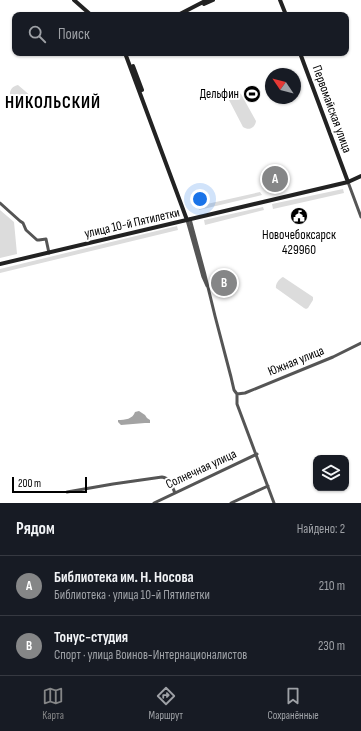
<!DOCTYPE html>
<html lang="ru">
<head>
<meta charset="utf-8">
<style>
  :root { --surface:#171b24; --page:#242831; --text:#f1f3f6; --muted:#9ea1a6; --line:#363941; --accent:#858687 }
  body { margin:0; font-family:"Sofia Sans Condensed",sans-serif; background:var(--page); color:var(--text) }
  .controls { position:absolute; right:12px; bottom:12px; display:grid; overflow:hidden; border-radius:8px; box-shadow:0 1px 3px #0004 }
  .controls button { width:36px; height:36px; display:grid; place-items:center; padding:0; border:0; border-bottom:1px solid var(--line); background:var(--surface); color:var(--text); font:20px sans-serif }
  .compass { position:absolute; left:265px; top:68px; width:36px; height:36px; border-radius:50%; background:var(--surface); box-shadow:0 1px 3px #0004; rotate:305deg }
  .scale { position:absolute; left:12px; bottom:10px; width:75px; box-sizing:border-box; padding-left:4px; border:2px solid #000; border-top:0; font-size:11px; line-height:14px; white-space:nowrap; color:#000; -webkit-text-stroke:3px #fff; paint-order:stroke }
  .you { position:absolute; left:200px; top:199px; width:14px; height:14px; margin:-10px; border:3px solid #fff; border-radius:50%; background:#1a73e8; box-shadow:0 0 0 6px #1a73e833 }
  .badge { display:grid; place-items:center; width:26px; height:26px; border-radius:50%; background:var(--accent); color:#fff; font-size:13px; font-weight:700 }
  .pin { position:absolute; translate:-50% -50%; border:2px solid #fff; box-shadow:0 1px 4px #0006 }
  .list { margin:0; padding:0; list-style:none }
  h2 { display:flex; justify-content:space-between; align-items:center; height:52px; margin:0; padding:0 16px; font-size:17px }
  h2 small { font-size:13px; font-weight:400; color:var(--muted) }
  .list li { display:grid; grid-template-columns:26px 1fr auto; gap:12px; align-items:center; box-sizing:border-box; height:60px; padding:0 16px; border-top:1px solid var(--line) }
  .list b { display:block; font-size:15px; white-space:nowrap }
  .list p { margin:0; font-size:13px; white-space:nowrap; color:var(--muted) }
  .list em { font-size:13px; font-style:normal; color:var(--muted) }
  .icon { flex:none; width:22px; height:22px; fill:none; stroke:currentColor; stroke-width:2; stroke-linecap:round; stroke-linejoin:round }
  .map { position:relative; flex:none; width:361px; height:503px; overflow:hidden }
  .search { position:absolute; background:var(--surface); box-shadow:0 1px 3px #0004; left:12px; right:12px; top:12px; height:44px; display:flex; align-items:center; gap:10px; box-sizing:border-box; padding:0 14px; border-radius:8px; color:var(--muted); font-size:15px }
  .sheet { height:172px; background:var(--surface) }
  nav { display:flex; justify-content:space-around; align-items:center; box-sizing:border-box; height:56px; border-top:1px solid var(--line); background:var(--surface); font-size:11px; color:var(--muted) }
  nav a { display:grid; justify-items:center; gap:2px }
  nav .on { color:var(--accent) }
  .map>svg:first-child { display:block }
  .green { fill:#dcdcdc }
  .water { fill:#a3a3a3 }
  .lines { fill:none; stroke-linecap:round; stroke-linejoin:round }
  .street { stroke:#555; stroke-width:3 }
  .secondary { stroke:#222; stroke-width:4 }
  .labels { text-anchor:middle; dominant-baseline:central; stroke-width:4; stroke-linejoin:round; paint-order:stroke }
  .poi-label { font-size:13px; fill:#000; stroke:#fff; text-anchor:end }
  .street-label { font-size:13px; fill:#000; stroke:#fff }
  .district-label { font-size:17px; font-weight:bold; letter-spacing:1px; fill:#000; stroke:#fff }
</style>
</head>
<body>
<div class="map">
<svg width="361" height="503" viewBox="0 0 361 503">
  <rect width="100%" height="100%" fill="#fff"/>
  <!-- green -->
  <path class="green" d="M18,85L32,97V101L27,106H23L10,94C10,89 13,86 18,85Z
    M235,92H238L241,94L256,121C255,128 249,131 243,127L229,100C228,96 232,93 235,92Z
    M343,189L344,193L273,209L272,204Z
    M260,192L262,195L199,210L198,206Z
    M263,207L264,210L205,225L204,220Z
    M0,210L14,222L17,254L0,258Z
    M177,226L178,230L0,273V269Z
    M283,277L313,297V300L308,308L306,309L304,308L276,288C275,284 280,278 283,277Z"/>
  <!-- water -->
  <path class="water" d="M139,411L145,415L147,418L150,420V423H145L121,425L118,422V420C125,420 133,419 135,412Z"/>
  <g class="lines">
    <!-- street -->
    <path class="street" d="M348,182L361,217
      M0,203L20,221L23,223L26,230L37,240H39L46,239L49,253
      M190,219L205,275L215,316L231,377L234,390L237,394V404L274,503
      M187,220L203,277L207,286
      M237,394L245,393L333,357L361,343
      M67,492L113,484L162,477C170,478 172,486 175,493
      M154,503L257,454
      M231,503L268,486"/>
    <!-- secondary -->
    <path class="secondary" d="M74,0L91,15
      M280,0L286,15
      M204,4L213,0
      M178,15L207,0
      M125,53L187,220
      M300,53L348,182
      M133,66L142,90
      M0,264L348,182L361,176"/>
  </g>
  <!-- icons -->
  <defs>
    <g id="stadium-disc" transform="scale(0.9)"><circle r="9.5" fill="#000" stroke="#fff"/><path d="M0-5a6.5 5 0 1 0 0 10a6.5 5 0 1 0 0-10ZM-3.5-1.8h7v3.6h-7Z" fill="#fff"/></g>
    <g id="civic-disc" transform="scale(0.9)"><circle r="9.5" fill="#000" stroke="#fff"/><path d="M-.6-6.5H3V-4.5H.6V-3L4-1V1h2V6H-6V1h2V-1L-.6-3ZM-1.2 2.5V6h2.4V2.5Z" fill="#fff"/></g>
  </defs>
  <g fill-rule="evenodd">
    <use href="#stadium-disc" x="252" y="94"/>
    <use href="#civic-disc" x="299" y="216"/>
  </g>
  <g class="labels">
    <!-- poi labels -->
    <g class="poi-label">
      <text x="239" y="94">Дельфин</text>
      <text x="299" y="235" text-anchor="middle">Новочебоксарск<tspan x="299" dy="15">429960</tspan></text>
    </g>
    <!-- street labels -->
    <g class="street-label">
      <text transform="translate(332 109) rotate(70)">Первомайская улица</text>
      <text transform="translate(132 223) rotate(-13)">улица 10-й Пятилетки</text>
      <text transform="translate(296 361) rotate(-22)">Южная улица</text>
      <text transform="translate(201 469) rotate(-25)">Солнечная улица</text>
    </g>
    <!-- district labels -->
    <g class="district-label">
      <text x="53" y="103">НИКОЛЬСКИЙ</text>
    </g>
  </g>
</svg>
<div class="controls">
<button><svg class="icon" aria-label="layers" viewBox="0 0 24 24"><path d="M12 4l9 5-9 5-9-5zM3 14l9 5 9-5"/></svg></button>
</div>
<svg class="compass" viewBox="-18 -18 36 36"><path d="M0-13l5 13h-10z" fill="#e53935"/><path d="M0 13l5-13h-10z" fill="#9ea1a6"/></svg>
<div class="scale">200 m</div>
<div class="you"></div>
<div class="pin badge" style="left:275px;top:179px">A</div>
<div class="pin badge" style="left:224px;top:283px">B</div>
<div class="search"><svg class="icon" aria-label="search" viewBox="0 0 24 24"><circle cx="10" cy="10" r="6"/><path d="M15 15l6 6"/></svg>Поиск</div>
</div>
<section class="sheet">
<h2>Рядом<small>Найдено: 2</small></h2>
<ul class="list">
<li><span class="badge">A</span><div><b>Библиотека им. Н. Носова</b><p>Библиотека · улица 10-й Пятилетки</p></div><em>210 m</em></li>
<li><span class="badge">B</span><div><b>Тонус-студия</b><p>Спорт · улица Воинов-Интернационалистов</p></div><em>230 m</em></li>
</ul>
</section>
<nav>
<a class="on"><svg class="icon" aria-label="map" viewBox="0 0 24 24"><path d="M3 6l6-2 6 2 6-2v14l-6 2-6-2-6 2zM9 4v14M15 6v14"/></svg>Карта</a>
<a><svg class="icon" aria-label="directions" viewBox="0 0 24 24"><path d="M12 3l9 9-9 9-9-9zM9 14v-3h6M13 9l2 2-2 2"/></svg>Маршрут</a>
<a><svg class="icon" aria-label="saved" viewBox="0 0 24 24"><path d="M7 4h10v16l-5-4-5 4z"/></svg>Сохранённые</a>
</nav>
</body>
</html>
